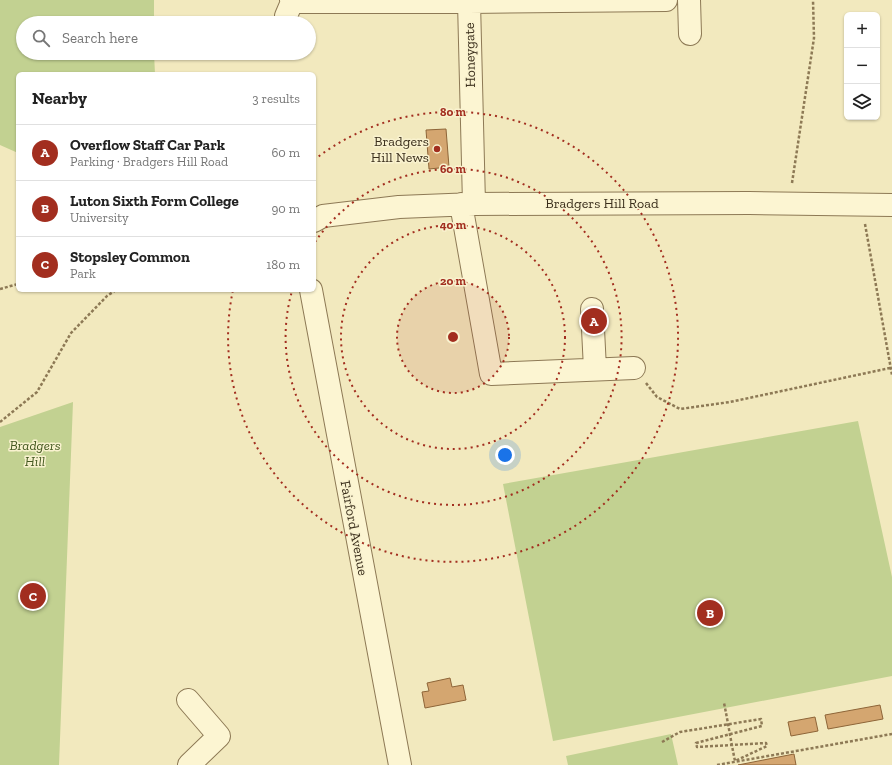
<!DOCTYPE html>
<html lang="en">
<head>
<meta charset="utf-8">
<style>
  :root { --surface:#fff; --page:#f6f6f6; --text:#222; --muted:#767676; --line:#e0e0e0; --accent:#a22e1f }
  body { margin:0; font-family:"Zilla Slab",serif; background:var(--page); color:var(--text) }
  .controls { position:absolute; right:12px; top:12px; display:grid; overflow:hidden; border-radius:6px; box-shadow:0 1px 3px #0004 }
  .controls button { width:36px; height:36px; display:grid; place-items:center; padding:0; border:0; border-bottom:1px solid var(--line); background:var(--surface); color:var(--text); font:20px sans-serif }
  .you { position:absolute; left:505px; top:455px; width:14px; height:14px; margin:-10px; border:3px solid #fff; border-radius:50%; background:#1a73e8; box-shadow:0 0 0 6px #1a73e833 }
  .badge { display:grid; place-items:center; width:26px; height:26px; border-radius:50%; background:var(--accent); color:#fff; font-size:13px; font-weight:700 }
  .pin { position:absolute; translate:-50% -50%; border:2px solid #fff; box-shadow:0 1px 4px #0006 }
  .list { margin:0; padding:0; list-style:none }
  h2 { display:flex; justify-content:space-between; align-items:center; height:52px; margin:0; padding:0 16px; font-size:17px }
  h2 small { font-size:13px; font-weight:400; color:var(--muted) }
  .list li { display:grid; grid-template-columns:26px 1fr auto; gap:12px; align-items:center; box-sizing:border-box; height:56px; padding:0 16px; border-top:1px solid var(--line) }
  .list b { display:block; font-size:15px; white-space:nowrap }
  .list p { margin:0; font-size:13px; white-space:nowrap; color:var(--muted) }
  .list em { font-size:13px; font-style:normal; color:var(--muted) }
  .icon { flex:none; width:22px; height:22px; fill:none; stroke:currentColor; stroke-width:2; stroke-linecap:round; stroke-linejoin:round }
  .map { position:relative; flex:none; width:892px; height:765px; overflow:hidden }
  .search { position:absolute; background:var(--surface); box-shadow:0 1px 3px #0004; left:16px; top:16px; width:300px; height:44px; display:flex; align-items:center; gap:10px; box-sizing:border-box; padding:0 14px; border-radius:22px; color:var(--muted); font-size:15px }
  .panel { position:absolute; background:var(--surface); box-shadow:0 1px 3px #0004; left:16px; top:72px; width:300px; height:220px; border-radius:6px }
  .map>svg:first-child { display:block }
  .green { fill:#c2d191 }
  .building { fill:#d4a670; stroke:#8e6538 }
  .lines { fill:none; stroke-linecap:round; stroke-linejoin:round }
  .minor-casing { stroke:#8d7955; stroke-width:24 }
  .path { stroke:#8d7955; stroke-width:2.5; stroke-dasharray:3 2; stroke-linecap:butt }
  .minor { stroke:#fcf5d2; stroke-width:22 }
  .ring { fill:none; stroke:#a22e1f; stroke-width:2; stroke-dasharray:2 4 }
  .poi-dot { fill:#a22e1f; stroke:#f9f2cf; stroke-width:1.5 }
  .labels { text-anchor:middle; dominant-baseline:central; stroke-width:3; stroke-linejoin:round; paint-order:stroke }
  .street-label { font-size:14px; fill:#3a2e1b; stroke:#f9f2cf }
  .poi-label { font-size:14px; fill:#3a2e1b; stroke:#f9f2cf; text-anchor:end }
  .park-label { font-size:14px; font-style:italic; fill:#445920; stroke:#f9f2cf }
  .centre { fill:#a22e1f; stroke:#f9f2cf; stroke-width:2 }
  .ring-label { font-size:12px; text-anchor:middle; font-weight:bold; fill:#a22e1f; stroke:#f9f2cf; stroke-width:3; stroke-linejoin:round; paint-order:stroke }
</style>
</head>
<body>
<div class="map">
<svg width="892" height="765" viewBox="0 0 892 765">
  <rect width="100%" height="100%" fill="#f2e9be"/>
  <!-- green -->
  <path class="green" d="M0,0H154V23H23V53H154L155,74H18V153L0,145Z
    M73,402L59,765H0V427Z
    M858,421L892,577V676L553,741L503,484Z
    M671,734L678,765H568L566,756Z"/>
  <!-- building -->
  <path class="building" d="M446,129L449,167L429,169L426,130Z
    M450,678L452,687L463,685L466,700L425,708L422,692L429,691L427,683Z
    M880,705L883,719L828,729L825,715Z
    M815,717L818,731L791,736L788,722Z
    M794,754L796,765H738Z"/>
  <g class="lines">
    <!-- minor casing -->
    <g class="minor-casing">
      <path id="minor" d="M689,0L690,34
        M292,2H469
        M286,23V16L292,2L291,0
        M461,204L491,374L634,368
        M474,204L469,2L666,0
        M314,221L323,216L399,207L474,204L749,203L892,205
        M311,290L400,765
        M592,309L595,369
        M188,700L219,736L189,765"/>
    </g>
    <!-- path -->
    <path class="path" d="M792,183L814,38L813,0
      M865,224L892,375
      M0,289L18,284
      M646,383L657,397L680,409L730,402L890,368
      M0,422L37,392L71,333L107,296L116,290
      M662,742L680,732L761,719L762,726L696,743L697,747L766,743L767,746L735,761C731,742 728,722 724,703
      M717,765L892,734"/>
    <!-- minor -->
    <use href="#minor" class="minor"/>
  </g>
  <!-- distance rings -->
  <circle cx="453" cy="337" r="56" fill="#a22e1f" fill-opacity=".12"/>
  <g class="ring">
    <circle cx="453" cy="337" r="56"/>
    <circle cx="453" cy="337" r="112"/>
    <path d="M315 242A168 168 0 1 1 292 291"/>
    <path d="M314 160A225 225 0 1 1 233 290"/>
  </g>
  <!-- markers -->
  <circle class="poi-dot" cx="437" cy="149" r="4"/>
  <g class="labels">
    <!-- street labels -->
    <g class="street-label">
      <text transform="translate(470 55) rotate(-91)">Honeygate</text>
      <text x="602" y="203">Bradgers Hill Road</text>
      <text transform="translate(354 528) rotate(79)">Fairford Avenue</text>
    </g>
    <!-- poi labels -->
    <g class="poi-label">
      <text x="429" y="141">Bradgers<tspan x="429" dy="16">Hill News</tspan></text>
    </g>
    <!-- park labels -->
    <g class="park-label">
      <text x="35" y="445">Bradgers<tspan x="35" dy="16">Hill</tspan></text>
    </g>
  </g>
  <circle cx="453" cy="337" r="6" class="centre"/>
  <g class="ring-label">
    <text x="453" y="116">80 m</text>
    <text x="453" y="173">60 m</text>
    <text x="453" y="229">40 m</text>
    <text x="453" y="285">20 m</text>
  </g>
</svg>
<div class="controls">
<button>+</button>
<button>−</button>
<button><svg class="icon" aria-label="layers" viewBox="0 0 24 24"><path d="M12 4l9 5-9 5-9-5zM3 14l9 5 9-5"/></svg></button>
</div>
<div class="you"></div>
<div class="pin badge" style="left:594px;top:321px">A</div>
<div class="pin badge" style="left:710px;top:613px">B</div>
<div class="pin badge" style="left:33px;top:596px">C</div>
<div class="search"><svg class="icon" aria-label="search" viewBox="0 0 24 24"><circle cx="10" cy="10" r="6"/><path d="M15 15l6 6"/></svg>Search here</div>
<section class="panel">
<h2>Nearby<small>3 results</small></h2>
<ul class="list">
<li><span class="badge">A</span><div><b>Overflow Staff Car Park</b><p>Parking · Bradgers Hill Road</p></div><em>60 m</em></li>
<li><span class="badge">B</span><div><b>Luton Sixth Form College</b><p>University</p></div><em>90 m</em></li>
<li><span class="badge">C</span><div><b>Stopsley Common</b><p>Park</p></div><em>180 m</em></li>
</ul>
</section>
</div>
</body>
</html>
